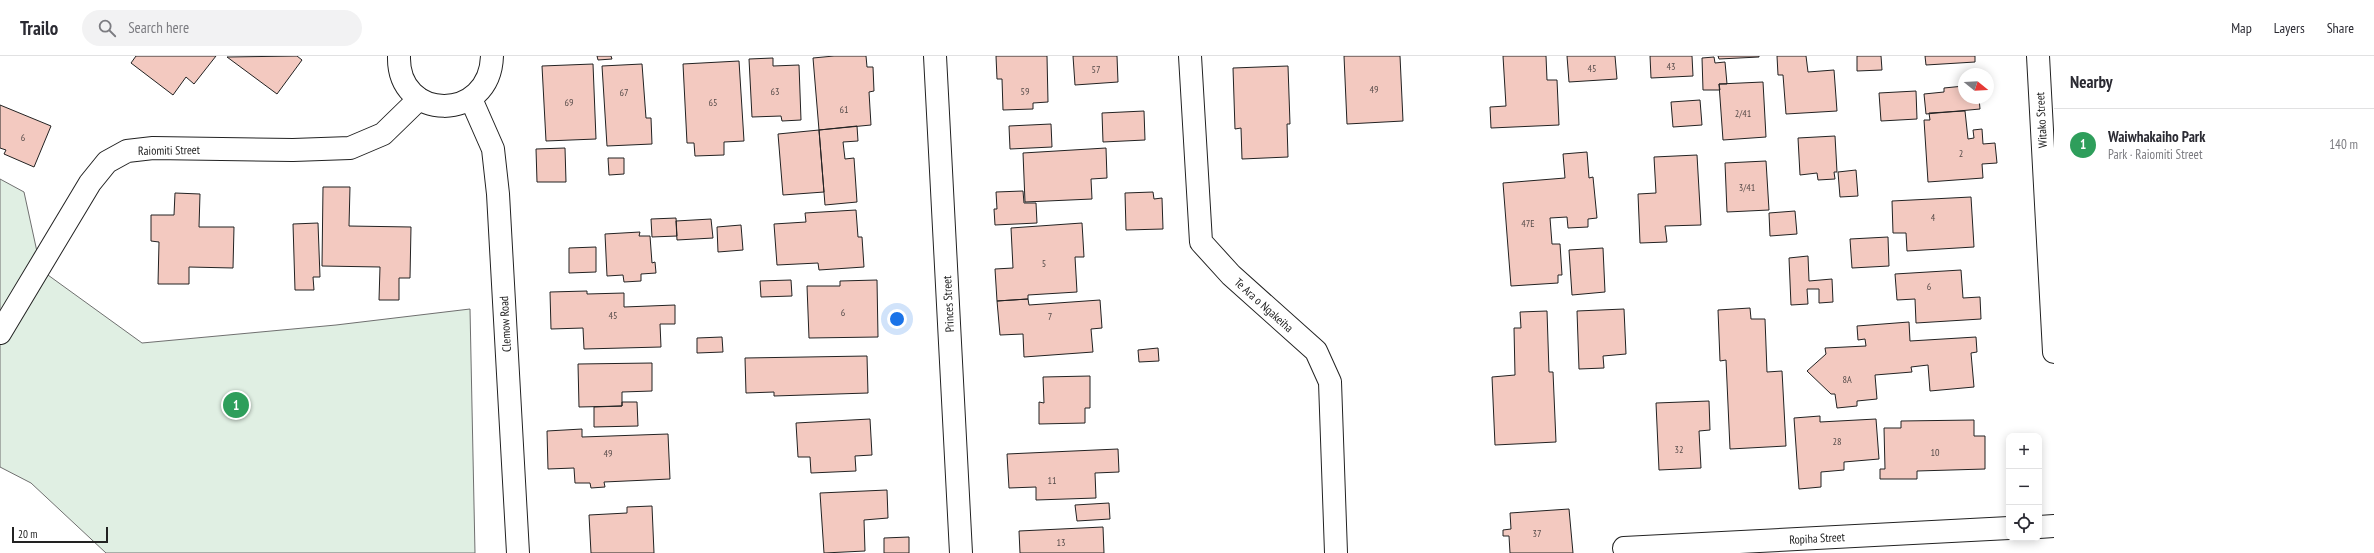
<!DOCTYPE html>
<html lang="en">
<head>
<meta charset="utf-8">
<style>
  :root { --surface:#fff; --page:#f2f2f3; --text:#2b2b33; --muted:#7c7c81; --line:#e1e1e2; --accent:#db2777 }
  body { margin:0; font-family:"PT Sans Narrow",sans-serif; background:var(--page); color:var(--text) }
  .controls { position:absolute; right:12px; bottom:12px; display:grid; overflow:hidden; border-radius:8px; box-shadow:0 2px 10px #0003 }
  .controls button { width:36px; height:36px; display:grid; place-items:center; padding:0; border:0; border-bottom:1px solid var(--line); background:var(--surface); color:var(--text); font:20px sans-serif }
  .compass { position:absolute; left:1958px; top:12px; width:36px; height:36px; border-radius:50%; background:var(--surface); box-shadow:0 2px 10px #0003; rotate:108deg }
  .scale { position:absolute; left:12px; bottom:10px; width:96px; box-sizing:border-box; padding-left:4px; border:2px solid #222; border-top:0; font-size:11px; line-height:14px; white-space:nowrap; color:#222; -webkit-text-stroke:3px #fff; paint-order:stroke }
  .you { position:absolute; left:897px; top:263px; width:14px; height:14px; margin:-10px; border:3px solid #fff; border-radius:50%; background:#1a73e8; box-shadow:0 0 0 6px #1a73e833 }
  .badge { display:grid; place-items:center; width:26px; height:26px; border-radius:50%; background:var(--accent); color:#fff; font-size:13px; font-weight:700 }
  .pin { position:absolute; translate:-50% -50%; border:2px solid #fff; box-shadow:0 1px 4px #0006 }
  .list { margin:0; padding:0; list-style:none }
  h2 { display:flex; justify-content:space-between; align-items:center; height:52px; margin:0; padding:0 16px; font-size:17px }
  h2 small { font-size:13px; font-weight:400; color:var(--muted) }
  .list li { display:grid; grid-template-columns:26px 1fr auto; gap:12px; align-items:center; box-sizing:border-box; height:72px; padding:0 16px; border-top:1px solid var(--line) }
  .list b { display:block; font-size:15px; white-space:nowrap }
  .list p { margin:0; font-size:13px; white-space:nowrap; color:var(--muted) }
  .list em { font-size:13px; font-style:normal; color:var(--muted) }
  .icon { flex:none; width:22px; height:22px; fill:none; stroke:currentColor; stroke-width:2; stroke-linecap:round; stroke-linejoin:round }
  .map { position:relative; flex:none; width:2054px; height:497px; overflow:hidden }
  header { display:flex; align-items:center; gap:24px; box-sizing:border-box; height:56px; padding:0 20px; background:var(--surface); border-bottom:1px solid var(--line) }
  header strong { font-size:19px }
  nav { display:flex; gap:22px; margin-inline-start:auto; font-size:14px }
  .search { width:280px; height:36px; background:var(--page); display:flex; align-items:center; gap:10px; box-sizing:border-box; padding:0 14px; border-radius:22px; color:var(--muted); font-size:15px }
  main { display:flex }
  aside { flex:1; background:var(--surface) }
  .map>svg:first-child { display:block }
  .green { fill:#e0efe3; stroke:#6f6f6f }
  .building { fill:#f3c9c0; stroke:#222 }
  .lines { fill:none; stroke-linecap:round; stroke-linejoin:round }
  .minor-casing { stroke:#222; stroke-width:24 }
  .tertiary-casing { stroke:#222; stroke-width:24 }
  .minor { stroke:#fff; stroke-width:22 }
  .tertiary { stroke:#fff; stroke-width:22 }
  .labels { text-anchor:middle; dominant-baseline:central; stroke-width:3; stroke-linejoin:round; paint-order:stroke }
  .number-label { font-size:10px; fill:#564c4a }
  .street-label { font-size:12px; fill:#222; stroke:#fff }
</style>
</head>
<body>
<header>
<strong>Trailo</strong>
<div class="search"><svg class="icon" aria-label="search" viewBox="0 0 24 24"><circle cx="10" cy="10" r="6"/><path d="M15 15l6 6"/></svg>Search here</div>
<nav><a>Map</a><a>Layers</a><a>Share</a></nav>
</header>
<main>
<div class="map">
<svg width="2054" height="497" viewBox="0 0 2054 497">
  <rect width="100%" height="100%" fill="#fff"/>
  <!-- green -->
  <path class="green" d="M0,123L24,136L41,214L142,287L336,269L470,253L475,497H106L31,427L0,411Z"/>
  <!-- building -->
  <path class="building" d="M136,0H216L194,28L186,21L173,39L131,7Z
    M297,0L302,4L277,38L227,1Z
    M597,0H611L612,3L598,4Z
    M834,0H866L867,11H873L874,35L869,36L871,69L819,74L813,2Z
    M996,0H1047L1048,46L1033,47V53L1003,54L1002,23H997Z
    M1073,0H1117L1118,26L1075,29Z
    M1344,0H1400L1403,65L1347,68Z
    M1503,0H1546L1547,24H1557L1559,69L1491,72L1490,51L1506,50Z
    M1567,0H1615L1617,23L1569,26Z
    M1650,0H1692L1693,20L1651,22Z
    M1718,0H1759V1L1719,3Z
    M1777,0H1806L1808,16L1834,14L1837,55L1786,58L1783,19H1778Z
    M1857,0H1881L1882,14L1857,15Z
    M1925,0H1975V6L1926,9Z
    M1714,1L1715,7L1725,6L1727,28H1719L1720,34H1703L1702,2Z
    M773,2V10L799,9L801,64L782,65L781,60L752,61L749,3Z
    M739,5L744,85L724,86V99L695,100L694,87H687L683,8Z
    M593,8L596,83L546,85L542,10Z
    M642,8L646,62H651L652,88L607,90L602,10Z
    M1288,10L1290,68H1287L1288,101L1242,103L1241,72L1235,73L1233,12Z
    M1763,26L1766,81L1723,84L1719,28Z
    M1964,30V42H1979L1980,53L1926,58L1924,38L1944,36V32Z
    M1916,35L1917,63L1881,65L1879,37Z
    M1700,44L1702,69L1673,71L1671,46Z
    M0,49L51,70L34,111L4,98L6,94L0,92Z
    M1144,55L1145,84L1103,86L1102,57Z
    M1965,55L1968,83L1974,82L1973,74L1982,73L1983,88L1995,87L1997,107L1982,108L1983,122L1928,126L1924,64H1930L1929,57Z
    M1051,68L1052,91L1010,93L1009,70Z
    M857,70L858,85L843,86L845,103L854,102L857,146L825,149L819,74Z
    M819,74L824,136L783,139L778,78Z
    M1835,80L1837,116H1834L1835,123L1818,124L1817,117L1800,119L1798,82Z
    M565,92L566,126H537L536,93Z
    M1106,92L1107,122L1091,123L1092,143L1025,146L1023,97Z
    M1587,96L1589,122L1593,121L1597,162L1588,163V171L1568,172L1567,161L1550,162L1552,188H1560L1562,219H1558V227L1511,230L1503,127L1565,122L1563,98Z
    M1697,99L1701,169L1665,170L1667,186L1640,187L1638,138L1656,137L1654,101Z
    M608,102H624V118L609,119Z
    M1766,105L1769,154L1727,156L1725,107Z
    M1856,114L1858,140L1840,141L1838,116Z
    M323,131H350L349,170L411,171L410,222H399V244H379L380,211L322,210Z
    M1023,135L1024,147H1036L1037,167L995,169L994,153H997L996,136Z
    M1153,136L1154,143L1162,142L1163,173L1126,174L1125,137Z
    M175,137L200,138L199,171H234L233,212L189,211V228H158L159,186L151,185V159H174Z
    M1971,141L1974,191L1907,195L1906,177H1893L1892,145Z
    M856,154L858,181H862L864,211L819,214L818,207L777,209L774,168L806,166L805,157Z
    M1795,155L1797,178L1770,180L1769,157Z
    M676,162L677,180L652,181L651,163Z
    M711,163L713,182L677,184L676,165Z
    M318,167L320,221H313L314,234H295L293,168Z
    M1082,167L1084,201H1075L1077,236L1028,239V243L997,245L995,213L1013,212L1011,172Z
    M741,169L743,194L718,196L717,171Z
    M640,176L639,180H650L652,207L655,206L656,217L641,218V225L624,226L623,219L607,220L605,178Z
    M1888,181L1889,210L1852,212L1850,183Z
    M596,191V216L569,217V192Z
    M1603,192L1605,236L1572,239L1569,194Z
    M1808,200L1809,225L1832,223L1833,246L1819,247V233H1807L1808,248L1791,249L1789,202Z
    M1961,214L1963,242L1980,241L1981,263L1916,267L1915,243L1897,244L1895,218Z
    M791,224L792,240L761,241L760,225Z
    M877,224L878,281L809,282L807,230H840V225Z
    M587,235V238L624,237V251L675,249V268H660L661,291L584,293L583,272L551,273L550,236Z
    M1028,243L1029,249L1100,244L1102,272L1091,273L1093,296L1024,301L1023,278L1000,279L997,245Z
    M1750,252L1751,263H1765L1767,316L1782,315L1786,390L1730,393L1726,304L1720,305L1718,254Z
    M1624,253L1626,298L1603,300L1604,312L1579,313L1577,255Z
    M1547,255L1549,316H1553L1556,386L1495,389L1492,321L1515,319L1514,272H1521L1520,256Z
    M1909,266L1910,285L1976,281L1977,296L1971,297L1974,331L1930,335L1928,309L1911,311L1912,316L1875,319L1877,343L1857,345V350L1837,352L1835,338H1831L1807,315L1826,298L1825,292L1866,290L1865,283L1858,284L1857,270Z
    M722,281L723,296L697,297V282Z
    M1158,292L1159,305L1139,306L1138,294Z
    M867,300L868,337L774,340V336L746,337L745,302Z
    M652,307V335L622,336V350L579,351L578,308Z
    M1090,320V352H1085V367L1039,368V346L1044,347L1043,321Z
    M1709,345L1710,374L1699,375L1701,412L1659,414L1656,347Z
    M622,346H637L638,370L594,371V351L622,350Z
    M1820,360V366L1876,363L1879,403L1844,406V414L1821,416V431L1799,433L1794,362Z
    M870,363L872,399L855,400L856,415L811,417L810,401H798L796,367Z
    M1974,364V380H1985V413L1917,415V423H1880V413H1885L1884,372H1901V365Z
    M582,373V381L668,378L670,423L604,426L605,431L591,432L590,427H575L574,412L548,413L547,375Z
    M1118,393L1119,416L1095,417L1096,442L1036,444V431L1009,432L1007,398Z
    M887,434L888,462L864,464L865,495L824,497L820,437Z
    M1109,447L1110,463L1077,465L1075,449Z
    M652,450L654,497H591L589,459L627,457V451Z
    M1569,453L1573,497H1510L1509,480H1503V474L1511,473L1510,457Z
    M1103,471L1104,497H1020L1019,475Z
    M909,481V497H884V482Z"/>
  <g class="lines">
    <!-- minor casing -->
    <g class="minor-casing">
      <path id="minor" d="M935,0L961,497
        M1190,0L1201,186L1231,219L1316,295L1330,326L1336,497
        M2038,0L2054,296
        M0,277L90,127L107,106L127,95L153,92L293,94L350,92L383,78L419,43
        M2039,471L2054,470
        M1624,492L2009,472"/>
    </g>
    <!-- tertiary casing -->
    <g class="tertiary-casing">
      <path id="tertiary" d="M399,0C397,66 490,67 492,0
        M471,43L493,93L498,138L518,497"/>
    </g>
    <!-- minor -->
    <use href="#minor" class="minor"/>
    <!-- tertiary -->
    <use href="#tertiary" class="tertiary"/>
  </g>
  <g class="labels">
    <!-- number labels -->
    <g class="number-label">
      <text x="1671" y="10">43</text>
      <text x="1592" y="12">45</text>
      <text x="1096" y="13">57</text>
      <text x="1374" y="33">49</text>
      <text x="775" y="35">63</text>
      <text x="1025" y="35">59</text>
      <text x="624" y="36">67</text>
      <text x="569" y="46">69</text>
      <text x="713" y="46">65</text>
      <text x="844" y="53">61</text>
      <text x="1743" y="57">2/41</text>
      <text x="23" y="81">6</text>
      <text x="1961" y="97">2</text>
      <text x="1747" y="131">3/41</text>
      <text x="1933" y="161">4</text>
      <text x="1528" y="167">47E</text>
      <text x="1044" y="207">5</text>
      <text x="1929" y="230">6</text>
      <text x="843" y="256">6</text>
      <text x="613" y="259">45</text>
      <text x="1050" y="260">7</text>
      <text x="1847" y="323">8A</text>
      <text x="1837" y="385">28</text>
      <text x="1679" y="393">32</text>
      <text x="1935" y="396">10</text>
      <text x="608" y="397">49</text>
      <text x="1052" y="424">11</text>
      <text x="1537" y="477">37</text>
      <text x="1061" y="486">13</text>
    </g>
    <!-- street labels -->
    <g class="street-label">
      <text transform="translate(2041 64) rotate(-93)">Witako Street</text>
      <text transform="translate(169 94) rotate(-1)">Raiomiti Street</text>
      <text transform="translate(948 248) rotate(-93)">Princes Street</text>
      <text transform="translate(1264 249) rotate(42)">Te Ara o Ngakeiha</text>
      <text transform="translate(505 268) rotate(-93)">Clemow Road</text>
      <text transform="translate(1817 482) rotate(-3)">Ropiha Street</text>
    </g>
  </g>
</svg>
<div class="controls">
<button>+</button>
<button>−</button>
<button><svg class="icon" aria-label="locate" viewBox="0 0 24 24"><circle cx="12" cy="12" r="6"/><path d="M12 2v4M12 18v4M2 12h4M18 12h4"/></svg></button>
</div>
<svg class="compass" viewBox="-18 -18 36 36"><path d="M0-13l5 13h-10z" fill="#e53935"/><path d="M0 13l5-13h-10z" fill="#7c7c81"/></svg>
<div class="scale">20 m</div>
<div class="you"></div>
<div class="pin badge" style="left:236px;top:349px;background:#2e9e5b">1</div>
</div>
<aside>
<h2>Nearby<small></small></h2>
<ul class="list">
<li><span class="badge" style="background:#2e9e5b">1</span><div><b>Waiwhakaiho Park</b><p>Park · Raiomiti Street</p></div><em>140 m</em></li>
</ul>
</aside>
</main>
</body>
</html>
